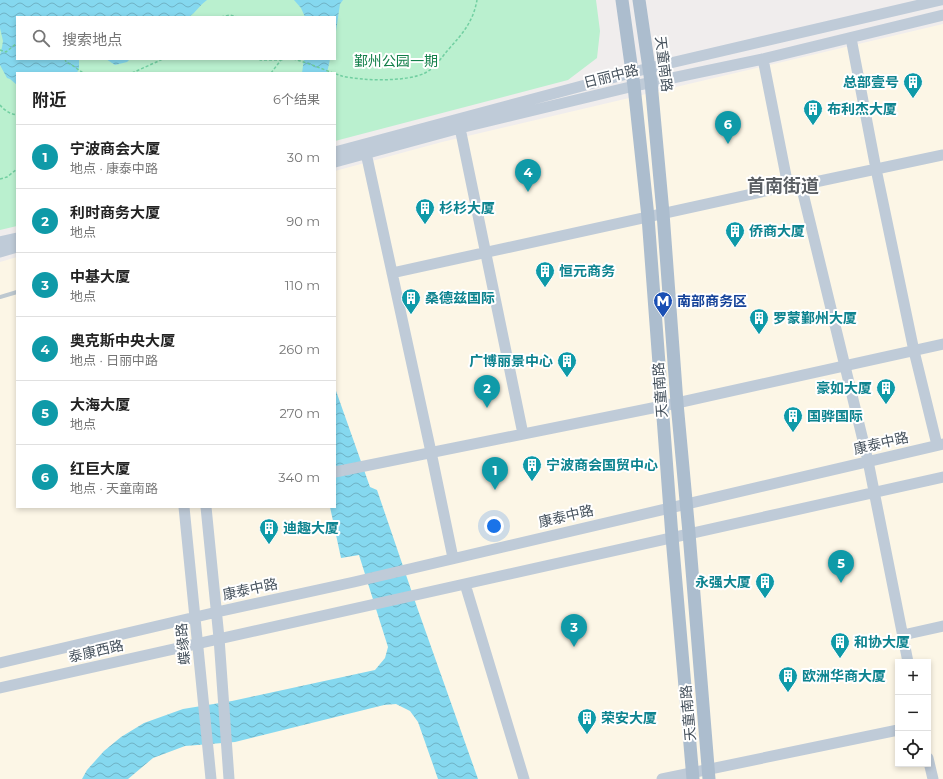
<!DOCTYPE html>
<html lang="zh">
<head>
<meta charset="utf-8">
<style>
  :root { --surface:#fff; --page:#f6f6f6; --text:#222; --muted:#767676; --line:#e0e0e0; --accent:#7c3aed }
  body { margin:0; font-family:Montserrat,"Noto Sans SC",sans-serif; background:var(--page); color:var(--text) }
  .controls { position:absolute; right:12px; bottom:12px; display:grid; overflow:hidden; border-radius:0px; box-shadow:0 2px 6px #0003 }
  .controls button { width:36px; height:36px; display:grid; place-items:center; padding:0; border:0; border-bottom:1px solid var(--line); background:var(--surface); color:var(--text); font:20px sans-serif }
  .you { position:absolute; left:494px; top:526px; width:14px; height:14px; margin:-10px; border:3px solid #fff; border-radius:50%; background:#1a73e8; box-shadow:0 0 0 6px #1a73e833 }
  .badge { display:grid; place-items:center; width:26px; height:26px; border-radius:50%; background:var(--accent); color:#fff; font-size:13px; font-weight:700 }
  .pin { position:absolute; translate:-50% -33px; filter:drop-shadow(0 1px 2px #0008) }
  .pin::after { content:''; position:absolute; top:21px; width:14px; height:12px; background:inherit; clip-path:polygon(0 0,100% 0,50% 100%) }
  .list { margin:0; padding:0; list-style:none }
  h2 { display:flex; justify-content:space-between; align-items:center; height:52px; margin:0; padding:0 16px; font-size:17px }
  h2 small { font-size:13px; font-weight:400; color:var(--muted) }
  .list li { display:grid; grid-template-columns:26px 1fr auto; gap:12px; align-items:center; box-sizing:border-box; height:64px; padding:0 16px; border-top:1px solid var(--line) }
  .list b { display:block; font-size:15px; white-space:nowrap }
  .list p { margin:0; font-size:13px; white-space:nowrap; color:var(--muted) }
  .list em { font-size:13px; font-style:normal; color:var(--muted) }
  .icon { flex:none; width:22px; height:22px; fill:none; stroke:currentColor; stroke-width:2; stroke-linecap:round; stroke-linejoin:round }
  .map { position:relative; flex:none; width:943px; height:779px; overflow:hidden }
  .search { position:absolute; background:var(--surface); box-shadow:0 2px 6px #0003; left:16px; top:16px; width:320px; height:44px; display:flex; align-items:center; gap:10px; box-sizing:border-box; padding:0 14px; border-radius:0px; color:var(--muted); font-size:15px }
  .panel { position:absolute; background:var(--surface); box-shadow:0 2px 6px #0003; left:16px; top:72px; width:320px; height:436px; border-radius:0px }
  .map>svg:first-child { display:block }
  .commercial { fill:#fcf6e6; fill-rule:evenodd }
  .park { fill:#baf0cf; fill-rule:evenodd }
  .water { fill:url(#water-waves) }
  .lines { fill:none; stroke-linecap:round; stroke-linejoin:round }
  .path { stroke:#71cfa1; stroke-width:1.5; stroke-dasharray:3 2; stroke-linecap:butt }
  .lane { stroke:#bdc8d0; stroke-width:4 }
  .secondary { stroke:#bfcbd8; stroke-width:11 }
  .primary { stroke:#acbdce; stroke-width:13 }
  .labels { text-anchor:middle; dominant-baseline:central; stroke-width:4; stroke-linejoin:round; paint-order:stroke }
  .park-label { font-size:14px; fill:#137f4a; stroke:#fff }
  .street-label { font-size:14px; fill:#45515c; stroke:#fff }
  .culture-label { font-size:14px; font-weight:bold; fill:#0d838f; stroke:#fff; text-anchor:start }
  .transit-label { font-size:14px; font-weight:bold; fill:#164399; stroke:#fff; text-anchor:start }
  .district-label { font-size:18px; font-weight:bold; fill:#5a5e63; stroke:#fff }
</style>
</head>
<body>
<div class="map">
<svg width="943" height="779" viewBox="0 0 943 779">
  <defs>
    <pattern id="water-waves" width="16" height="10" patternUnits="userSpaceOnUse"><rect width="16" height="10" fill="#85d8ef"/><path d="M0 5q4-4 8 0t8 0" fill="none" stroke="#6fb2c5"/></pattern>
  </defs>
  <rect width="100%" height="100%" fill="#f0eded"/>
  <!-- commercial -->
  <path class="commercial" d="M943,24V779H0V262L17,257V507H335V171L442,142ZM898,662H928V764H898Z"/>
  <!-- park -->
  <path class="park" d="M0,0H596L600,31L597,58L568,80L335,141V73H17V226L0,230ZM17,17H335V59H17Z"/>
  <!-- water -->
  <path class="water" d="M0,0H207C200,5 196,12 189,17H17V59H79V68L77,73H17V85L10,79L7,78L0,65V55L2,47L3,41L0,28Z
    M294,0H343L340,4L335,38V17H305L301,8Z
    M106,59H130L127,62L115,65Z
    M304,59H330L327,73H302Z
    M335,388L370,487L377,490L418,610L478,779H438L418,722L410,711L396,704L384,705L235,742L185,746L153,758L128,779H82L87,770L104,751L121,737L144,723L183,709L232,701L375,670L385,658L388,647L359,555L341,558L330,507H335Z"/>
  <g class="lines">
    <!-- path -->
    <path class="path" d="M221,17L230,15L237,17
      M0,50L6,52L17,43
      M65,59L66,62L72,65L83,73
      M260,59V60H281
      M293,59C310,63 326,71 342,76C362,81 407,82 425,73C435,68 441,58 448,50C463,33 473,22 477,0
      M132,73L163,59
      M271,73L281,60L285,59
      M0,105C4,110 10,114 17,115
      M0,179L7,177L17,169"/>
    <!-- lane -->
    <path class="lane" d="M0,297L17,292"/>
    <!-- secondary -->
    <path class="secondary" d="M851,38L876,169L914,351L937,445
      M763,59L788,186
      M460,128L523,434
      M335,152L649,68L941,0
      M366,153L431,452L453,558
      M335,162L460,128L634,86L763,59L943,15
      M801,185L868,461L908,662
      M0,242L17,238
      M0,252L17,247
      M392,273L788,186L801,185L943,155
      M335,472L677,403L943,344
      M184,507L211,779
      M206,507L219,638L229,779
      M465,584L524,779
      M903,635L943,626
      M0,663L217,612L354,582L943,444
      M0,688L943,477
      M928,758L933,779
      M662,779L898,730"/>
    <!-- primary -->
    <path class="primary" d="M622,0L634,86L648,217L672,537L693,779
      M639,0L651,82L663,213L677,403L689,533L709,779"/>
  </g>
  <!-- icons -->
  <defs>
    <g id="building-pin" transform="scale(1)"><path d="M0 17L-7.5 6A9.5 9.5 0 1 1 7.5 6Z" fill="#0f9aa8" stroke="#fff"/><path d="M-4-6H4V6H1V3H-1V6H-4ZM-2.5-4.3h1.7v1.8h-1.7ZM.8-4.3h1.7v1.8H.8ZM-2.5-1h1.7V.8h-1.7ZM.8-1h1.7V.8H.8Z" fill="#fff"/></g>
    <g id="metro-pin" transform="scale(1)"><path d="M0 17L-7.5 6A9.5 9.5 0 1 1 7.5 6Z" fill="#1a4fb4" stroke="#fff"/><path d="M-5.5 5V-5H-3L0 0L3-5H5.5V5H3V-.5L0 4L-3-.5V5Z" fill="#fff"/></g>
  </defs>
  <g fill-rule="evenodd">
    <use href="#building-pin" x="913" y="82"/>
    <use href="#building-pin" x="813" y="109"/>
    <use href="#building-pin" x="425" y="208"/>
    <use href="#building-pin" x="735" y="231"/>
    <use href="#building-pin" x="545" y="271"/>
    <use href="#building-pin" x="411" y="298"/>
    <use href="#metro-pin" x="663" y="301"/>
    <use href="#building-pin" x="759" y="318"/>
    <use href="#building-pin" x="567" y="361"/>
    <use href="#building-pin" x="886" y="388"/>
    <use href="#building-pin" x="793" y="416"/>
    <use href="#building-pin" x="532" y="465"/>
    <use href="#building-pin" x="269" y="528"/>
    <use href="#building-pin" x="765" y="582"/>
    <use href="#building-pin" x="840" y="642"/>
    <use href="#building-pin" x="788" y="676"/>
    <use href="#building-pin" x="587" y="718"/>
  </g>
  <g class="labels">
    <!-- park labels -->
    <g class="park-label">
      <text x="396" y="61">鄞州公园一期</text>
    </g>
    <!-- street labels -->
    <g class="street-label">
      <text transform="translate(664 64) rotate(83)">天童南路</text>
      <text transform="translate(611 76) rotate(-14)">日丽中路</text>
      <text transform="translate(660 390) rotate(-94)">天童南路</text>
      <text transform="translate(881 443) rotate(-13)">康泰中路</text>
      <text transform="translate(566 516) rotate(-13)">康泰中路</text>
      <text transform="translate(250 589) rotate(-12)">康泰中路</text>
      <text transform="translate(183 644) rotate(-95)">蝶缘路</text>
      <text transform="translate(96 651) rotate(-13)">泰康西路</text>
      <text transform="translate(688 713) rotate(-95)">天童南路</text>
    </g>
    <!-- culture labels -->
    <g class="culture-label">
      <text x="899" y="82" text-anchor="end">总部壹号</text>
      <text x="827" y="109">布利杰大厦</text>
      <text x="439" y="208">杉杉大厦</text>
      <text x="749" y="231">侨商大厦</text>
      <text x="559" y="271">恒元商务</text>
      <text x="425" y="298">桑德兹国际</text>
      <text x="773" y="318">罗蒙鄞州大厦</text>
      <text x="553" y="361" text-anchor="end">广博丽景中心</text>
      <text x="872" y="388" text-anchor="end">豪如大厦</text>
      <text x="807" y="416">国骅国际</text>
      <text x="546" y="465">宁波商会国贸中心</text>
      <text x="283" y="528">迪趣大厦</text>
      <text x="751" y="582" text-anchor="end">永强大厦</text>
      <text x="854" y="642">和协大厦</text>
      <text x="802" y="676">欧洲华商大厦</text>
      <text x="601" y="718">荣安大厦</text>
    </g>
    <!-- transit labels -->
    <g class="transit-label">
      <text x="677" y="301">南部商务区</text>
    </g>
    <!-- district labels -->
    <g class="district-label">
      <text x="783" y="186">首南街道</text>
    </g>
  </g>
</svg>
<div class="controls">
<button>+</button>
<button>−</button>
<button><svg class="icon" aria-label="locate" viewBox="0 0 24 24"><circle cx="12" cy="12" r="6"/><path d="M12 2v4M12 18v4M2 12h4M18 12h4"/></svg></button>
</div>
<div class="you"></div>
<div class="pin badge" style="left:495px;top:490px;background:#0f9aa8">1</div>
<div class="pin badge" style="left:487px;top:408px;background:#0f9aa8">2</div>
<div class="pin badge" style="left:574px;top:647px;background:#0f9aa8">3</div>
<div class="pin badge" style="left:528px;top:192px;background:#0f9aa8">4</div>
<div class="pin badge" style="left:841px;top:583px;background:#0f9aa8">5</div>
<div class="pin badge" style="left:728px;top:144px;background:#0f9aa8">6</div>
<div class="search"><svg class="icon" aria-label="search" viewBox="0 0 24 24"><circle cx="10" cy="10" r="6"/><path d="M15 15l6 6"/></svg>搜索地点</div>
<section class="panel">
<h2>附近<small>6个结果</small></h2>
<ul class="list">
<li><span class="badge" style="background:#0f9aa8">1</span><div><b>宁波商会大厦</b><p>地点 · 康泰中路</p></div><em>30 m</em></li>
<li><span class="badge" style="background:#0f9aa8">2</span><div><b>利时商务大厦</b><p>地点</p></div><em>90 m</em></li>
<li><span class="badge" style="background:#0f9aa8">3</span><div><b>中基大厦</b><p>地点</p></div><em>110 m</em></li>
<li><span class="badge" style="background:#0f9aa8">4</span><div><b>奥克斯中央大厦</b><p>地点 · 日丽中路</p></div><em>260 m</em></li>
<li><span class="badge" style="background:#0f9aa8">5</span><div><b>大海大厦</b><p>地点</p></div><em>270 m</em></li>
<li><span class="badge" style="background:#0f9aa8">6</span><div><b>红巨大厦</b><p>地点 · 天童南路</p></div><em>340 m</em></li>
</ul>
</section>
</div>
</body>
</html>
